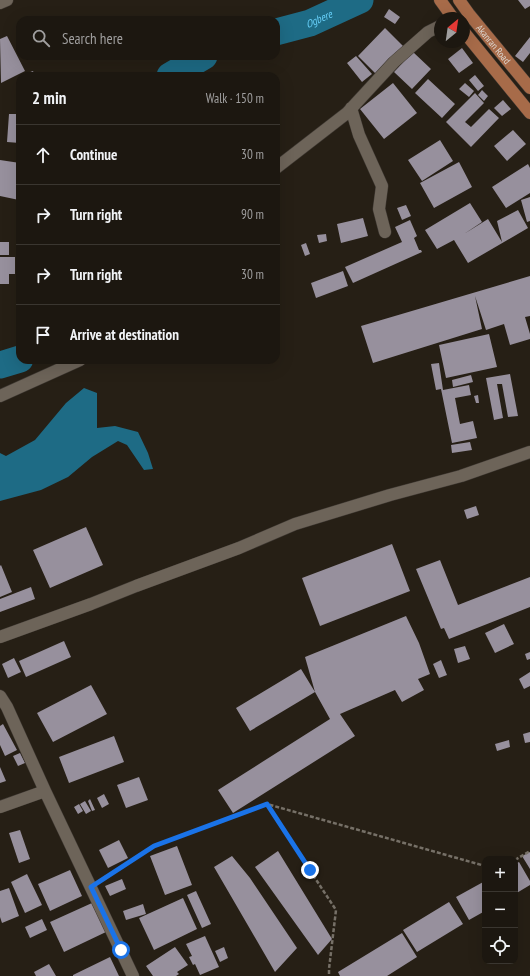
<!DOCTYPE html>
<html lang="en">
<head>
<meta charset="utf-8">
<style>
  :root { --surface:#1c1710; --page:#252019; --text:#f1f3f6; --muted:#a09f9f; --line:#3a3630 }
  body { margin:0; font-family:"PT Sans Narrow",sans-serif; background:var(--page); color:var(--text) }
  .controls { position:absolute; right:12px; bottom:12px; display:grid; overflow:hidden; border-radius:8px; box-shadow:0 4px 16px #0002 }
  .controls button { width:36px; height:36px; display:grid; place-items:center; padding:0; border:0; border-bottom:1px solid var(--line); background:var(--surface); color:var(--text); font:20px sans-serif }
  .compass { position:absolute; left:434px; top:12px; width:36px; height:36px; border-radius:50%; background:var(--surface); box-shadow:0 4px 16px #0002; rotate:29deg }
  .stop { position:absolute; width:12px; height:12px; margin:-9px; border:3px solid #1a73e8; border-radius:50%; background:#fff }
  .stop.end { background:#1a73e8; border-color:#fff; box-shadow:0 1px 4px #0008 }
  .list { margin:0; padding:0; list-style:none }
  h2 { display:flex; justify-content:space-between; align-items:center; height:52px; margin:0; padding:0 16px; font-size:17px }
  h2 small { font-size:13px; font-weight:400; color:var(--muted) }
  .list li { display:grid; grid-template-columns:26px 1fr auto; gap:12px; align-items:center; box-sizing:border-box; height:60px; padding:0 16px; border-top:1px solid var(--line) }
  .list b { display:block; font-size:15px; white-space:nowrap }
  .list em { font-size:13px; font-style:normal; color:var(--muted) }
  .icon { flex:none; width:22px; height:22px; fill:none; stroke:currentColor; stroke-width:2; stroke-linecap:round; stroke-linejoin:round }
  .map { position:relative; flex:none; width:530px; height:976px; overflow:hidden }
  .search { position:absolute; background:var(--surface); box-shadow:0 4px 16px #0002; left:16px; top:16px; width:264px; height:44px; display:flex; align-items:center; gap:10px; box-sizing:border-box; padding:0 14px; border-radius:12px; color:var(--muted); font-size:15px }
  .panel { position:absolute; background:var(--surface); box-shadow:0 4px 16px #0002; left:16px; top:72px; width:264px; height:292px; border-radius:12px }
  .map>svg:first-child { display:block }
  .water { fill:#1e6b85 }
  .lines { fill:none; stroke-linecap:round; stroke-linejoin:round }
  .river { stroke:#1e6b85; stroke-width:27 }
  .building { fill:#97909d }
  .minor-casing { stroke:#403a34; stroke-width:13 }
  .major-casing { stroke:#403a34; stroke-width:13 }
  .path { stroke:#767067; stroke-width:2.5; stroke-dasharray:4 2; stroke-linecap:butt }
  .minor { stroke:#6d6459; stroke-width:12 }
  .major { stroke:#a76b49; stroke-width:12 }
  .route { stroke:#1a73e8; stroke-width:5 }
  .labels { text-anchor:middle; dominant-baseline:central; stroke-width:4; stroke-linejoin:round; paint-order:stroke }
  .street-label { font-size:10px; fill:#ddd7d1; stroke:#1d150c }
  .water-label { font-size:11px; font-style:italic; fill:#66cff8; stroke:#1d150c }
</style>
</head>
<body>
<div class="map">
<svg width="530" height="976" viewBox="0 0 530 976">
  <rect width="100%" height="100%" fill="#261f15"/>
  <!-- water -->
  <path class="water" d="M84,388L97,393V428L115,426L138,432L148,453L153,469L144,470L127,445L118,441L92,457L68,477L41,490L0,501V453L6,456L35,440L66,403Z"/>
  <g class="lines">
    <!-- river -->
    <g class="river">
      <path id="s1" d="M276,32L310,23L360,0"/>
      <path d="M170,76L204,56"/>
      <path d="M0,365L20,359"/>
    </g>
  </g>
  <!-- building -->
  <path class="building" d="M518,0H530V6L525,9Z
    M389,9L400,17L395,24L384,17Z
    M385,28L403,46L376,74L358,56Z
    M7,36L25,71L1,83L0,39Z
    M530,37V53L523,62L515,56Z
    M462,48L473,63L459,73L448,59Z
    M413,52L431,69L412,89L394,72Z
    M356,56L372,74L362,82L347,63Z
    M33,71L35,76H26L25,74Z
    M475,75L484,86L478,91L469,80Z
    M428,79L455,104L442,118L415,93Z
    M393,83L417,113L384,139L360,109Z
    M465,83L474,91L469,97L459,89Z
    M482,90L488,96L484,101L478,95Z
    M475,93L484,103L465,122L471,127L489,109L499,118L471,147L446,122Z
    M503,100L511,109L502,116L494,108Z
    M9,114H20V143L7,142Z
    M513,130L526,144L507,161L494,146Z
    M440,140L453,161L422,181L408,160Z
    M0,160L20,163L19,200L0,196Z
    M459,162L472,187L434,208L420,183Z
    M528,164L530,168V193L506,208L492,187Z
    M530,197V221L527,222L521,200Z
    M470,203L482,222L464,234L488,219L502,242L497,221L518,210L528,228L468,263L454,240L437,249L425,230Z
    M406,205L411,216L402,220L397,208Z
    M363,218L368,236L341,243L337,224Z
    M410,220L417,236L414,238L419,250H421L422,252L353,283L345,267L402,242L395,227Z
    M326,234L327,241L319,243L317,235Z
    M0,242H9V255H0Z
    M306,243L310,254L305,256L301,245Z
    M0,257H15V274H9V284H0Z
    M343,271L348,286L316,298L311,283Z
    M530,276V316L525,317L530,334V339L510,345L504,324L486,330L475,296L482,329L373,363L361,326Z
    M489,334L497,367L446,378L439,345Z
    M439,363L443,390L469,385L471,395L455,398L460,424L473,421L477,438L452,443L441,389L436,390L431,364Z
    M510,374L518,416L508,417L502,384H497L503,418L494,420L486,378Z
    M471,375L473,382L453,387L452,380Z
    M478,395L479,403H476L474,396Z
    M470,442L472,450L452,453L451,445Z
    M476,506L479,515L467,519L464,510Z
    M86,527L103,565L50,588L33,550Z
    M392,544L410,591L320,626L302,578Z
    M440,560L458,605L530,577V607L449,639L444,628L441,629L416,569Z
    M1,565L12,592L0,597V566Z
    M31,587L35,599L0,612V599Z
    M406,616L419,643L430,674L418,679L424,690L402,702L395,690L340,714L355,736L233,813L218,790L330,719L315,692L305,657Z
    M504,624L514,644L495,653L485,633Z
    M64,641L71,657L26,677L19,661Z
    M465,646L470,659L458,663L454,649Z
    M530,652V659L527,660L525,654Z
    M14,658L21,672L8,678L2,664Z
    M441,660L447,675L439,678L433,664Z
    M301,669L315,692L250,731L236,708Z
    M530,672V686L524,689L519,679Z
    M91,685L107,714L53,742L37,713Z
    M3,724L17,750L5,756L0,745V726Z
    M530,732V742L525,743L523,734Z
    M114,736L124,762L69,783L59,757Z
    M509,740L510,747L497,751L495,744Z
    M20,753L25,763L18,766L13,756Z
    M0,767L6,781L0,783Z
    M139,777L148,800L126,808L117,785Z
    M104,794L109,804L102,808L97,798Z
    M90,799L95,810L92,811L88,801Z
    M85,801L91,811L86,814L80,804Z
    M79,804L83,811L78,814L74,807Z
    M20,830L30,859L19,863L9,833Z
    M119,840L128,858L108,868L99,850Z
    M177,846L192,885L165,895L150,856Z
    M278,851L332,939L318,955L255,867Z
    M530,852V869L522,856Z
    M232,856L250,878L297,948L275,972L214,867Z
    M519,862L530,881V885L515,894V864Z
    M70,870L82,896L50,911L38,884Z
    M27,874L42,905L25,913L11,882Z
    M122,879L126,889L110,896L105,886Z
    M485,881V911L469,920L456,897Z
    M9,888L19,916L2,923L0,917V891Z
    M196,891L211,924L202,928L187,895Z
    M183,898L197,929L154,950L139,918Z
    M449,902L463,924L417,952L403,930Z
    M92,903L106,932L64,952L50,922Z
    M143,904L146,914L126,920L123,911Z
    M42,919L47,930L30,938L25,927Z
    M402,933L417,957L387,976H340L338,972Z
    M205,936L219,967L200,975L195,964L193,965L189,957L192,956L186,944Z
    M175,947L188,965L177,972L179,974L176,976H153L146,966Z
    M224,947L228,958L220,962L215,951Z
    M110,957L119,976H73V975Z
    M49,964L56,976H36L34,972Z"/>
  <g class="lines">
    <!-- minor casing -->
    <g class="minor-casing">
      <path id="minor" d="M0,3L7,0
        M351,108L359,135L382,186L379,209L385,232
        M276,168L347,113L394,62L428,32L440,26
        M0,396L80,360
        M0,637L91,604L136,586L239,548L295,524L390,495L461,476L530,452
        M0,696L7,707L45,791L133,976
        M0,807L45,791"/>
    </g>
    <!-- major casing -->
    <g class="major-casing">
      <g id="major">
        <path d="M440,0L453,18"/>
        <path id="s2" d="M459,0L469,14L530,88"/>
        <path d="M464,32L530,113"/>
      </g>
    </g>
    <!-- path -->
    <path class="path" d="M267,805L336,910L329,969V976
      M515,860L530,851
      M101,880L155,846L267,804L485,866"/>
    <!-- minor -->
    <use href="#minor" class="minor"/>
    <!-- major -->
    <use href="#major" class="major"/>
  </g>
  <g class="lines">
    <!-- route -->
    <path class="route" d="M121,950L91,887L154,846L267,804L310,870"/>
  </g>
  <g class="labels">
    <!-- street labels -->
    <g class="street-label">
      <text stroke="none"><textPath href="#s2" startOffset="56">Akanran Road</textPath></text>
    </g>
    <!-- water labels -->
    <g class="water-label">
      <text stroke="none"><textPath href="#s1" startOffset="45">Ogbere</textPath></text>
    </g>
  </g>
</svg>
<div class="controls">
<button>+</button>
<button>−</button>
<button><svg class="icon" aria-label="locate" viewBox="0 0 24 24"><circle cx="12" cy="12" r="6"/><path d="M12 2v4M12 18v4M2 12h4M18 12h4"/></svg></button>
</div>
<svg class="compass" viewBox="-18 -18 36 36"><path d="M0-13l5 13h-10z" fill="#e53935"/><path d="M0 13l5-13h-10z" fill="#a09f9f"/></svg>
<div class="stop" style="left:121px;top:950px"></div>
<div class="stop end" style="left:310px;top:870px"></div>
<div class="search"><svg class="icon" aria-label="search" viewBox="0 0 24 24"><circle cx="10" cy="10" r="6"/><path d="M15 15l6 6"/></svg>Search here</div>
<section class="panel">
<h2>2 min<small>Walk · 150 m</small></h2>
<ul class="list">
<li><svg class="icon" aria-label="ahead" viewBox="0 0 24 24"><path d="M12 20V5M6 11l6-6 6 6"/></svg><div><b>Continue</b></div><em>30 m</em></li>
<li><svg class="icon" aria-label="right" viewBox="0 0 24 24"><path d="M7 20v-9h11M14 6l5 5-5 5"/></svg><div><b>Turn right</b></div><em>90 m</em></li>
<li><svg class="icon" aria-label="right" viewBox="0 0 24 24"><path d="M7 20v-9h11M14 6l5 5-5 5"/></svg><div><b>Turn right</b></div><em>30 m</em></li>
<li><svg class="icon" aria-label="arrive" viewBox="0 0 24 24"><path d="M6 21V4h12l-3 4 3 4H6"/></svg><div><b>Arrive at destination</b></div></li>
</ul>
</section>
</div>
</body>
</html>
